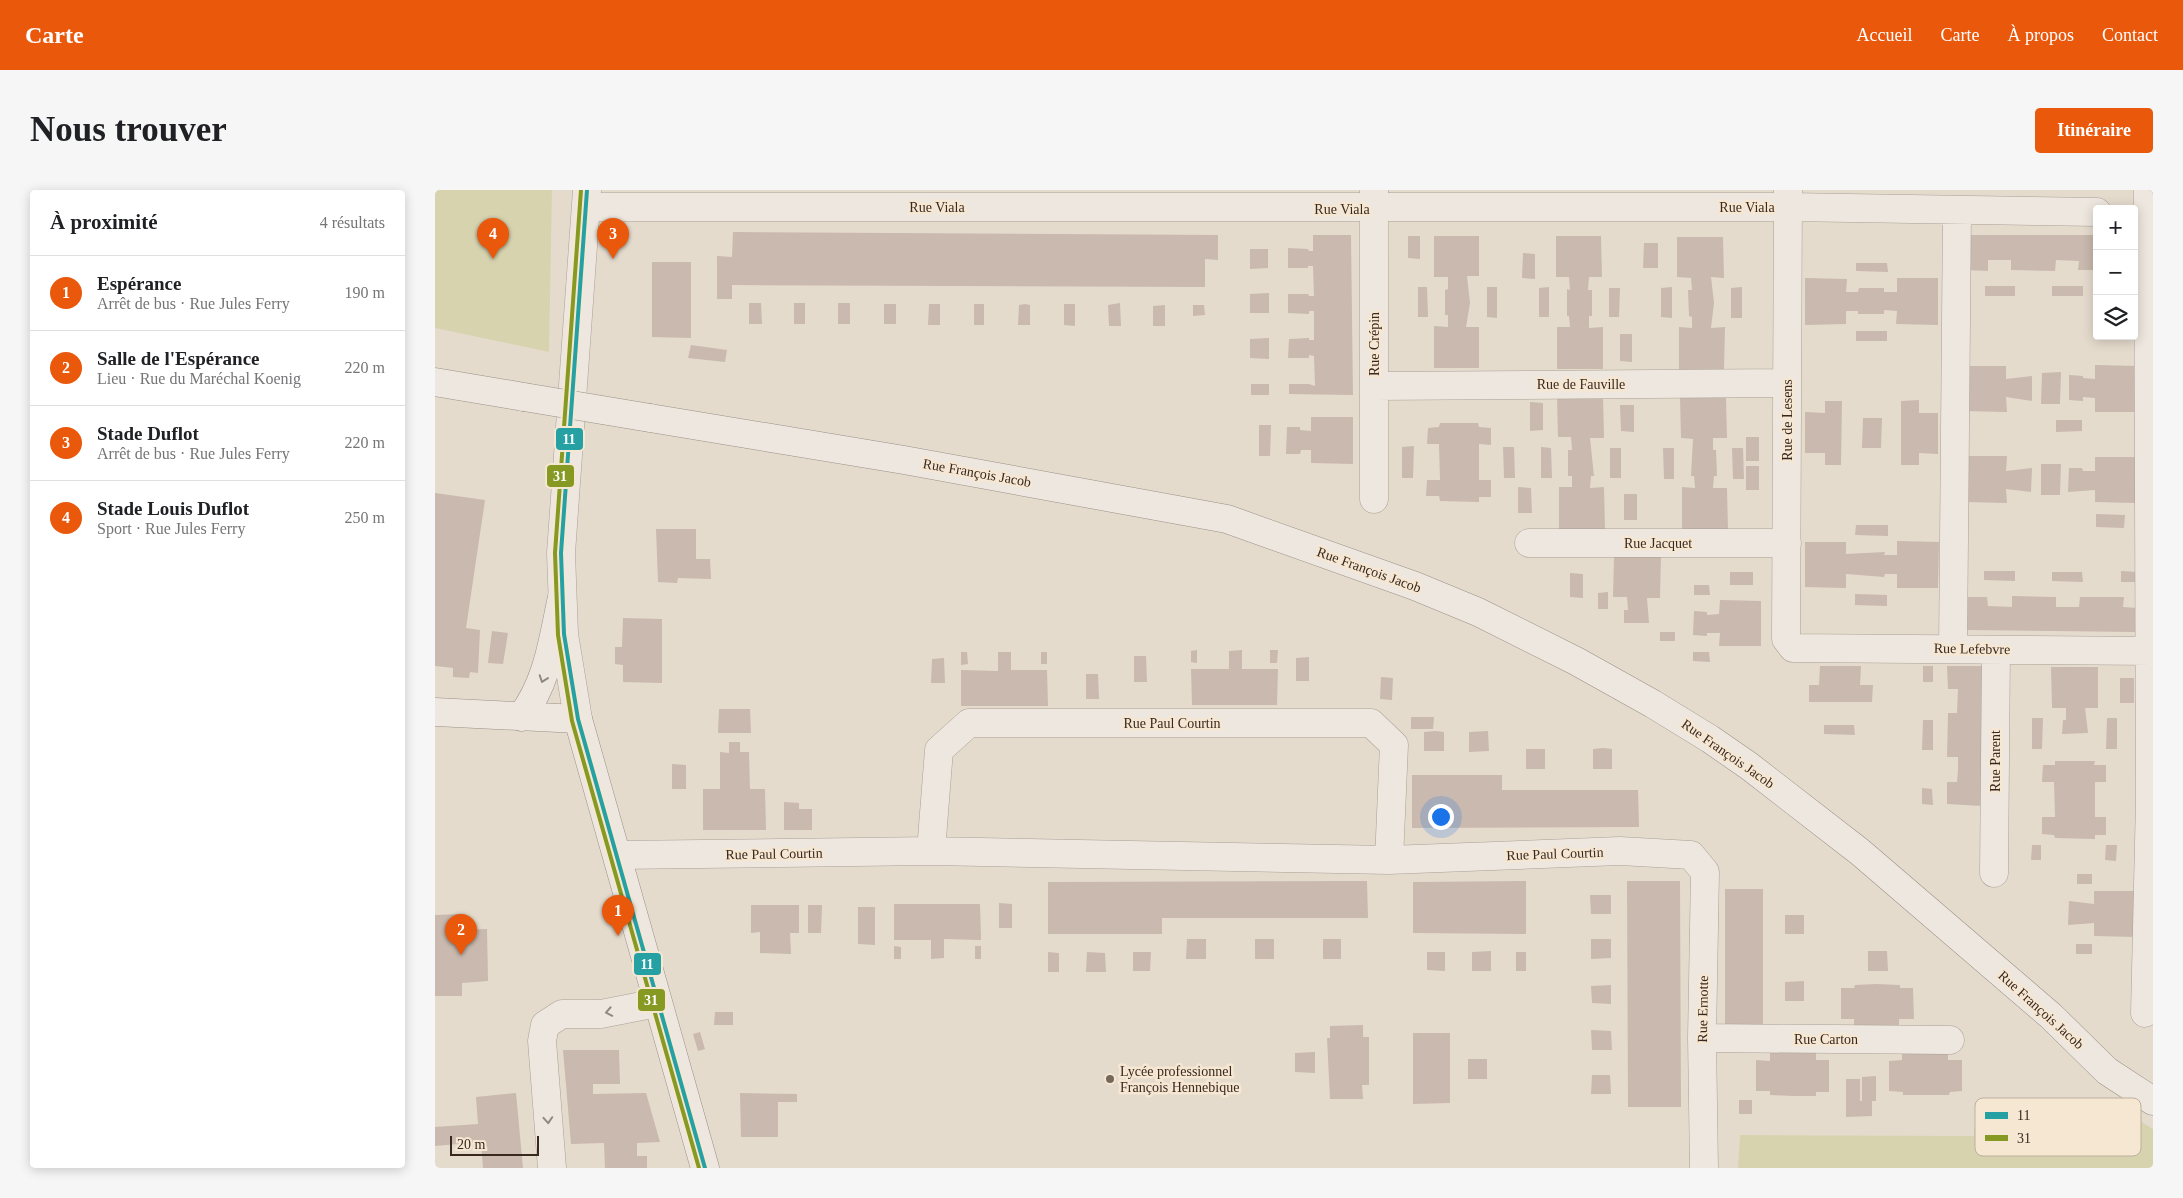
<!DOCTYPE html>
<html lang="fr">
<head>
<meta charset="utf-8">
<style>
  :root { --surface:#fff; --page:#f6f6f6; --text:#202124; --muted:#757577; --line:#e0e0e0; --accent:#ea580c }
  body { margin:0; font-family:"Times New Roman",serif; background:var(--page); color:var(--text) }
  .controls { position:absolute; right:15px; top:15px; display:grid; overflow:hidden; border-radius:5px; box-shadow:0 2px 12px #0003 }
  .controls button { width:45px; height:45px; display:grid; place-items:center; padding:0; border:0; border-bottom:1px solid var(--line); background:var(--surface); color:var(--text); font:25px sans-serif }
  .scale { position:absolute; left:15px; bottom:12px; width:89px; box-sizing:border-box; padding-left:5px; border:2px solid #39281e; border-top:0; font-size:14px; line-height:18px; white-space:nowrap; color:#39281e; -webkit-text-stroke:4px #f6e7d3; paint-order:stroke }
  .you { position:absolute; left:1005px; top:626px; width:18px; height:18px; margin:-12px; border:4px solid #fff; border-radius:50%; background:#1a73e8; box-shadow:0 0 0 8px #1a73e833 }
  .badge { display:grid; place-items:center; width:32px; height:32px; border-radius:50%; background:var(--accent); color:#fff; font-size:16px; font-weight:700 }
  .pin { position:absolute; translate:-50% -41px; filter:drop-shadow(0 1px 2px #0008) }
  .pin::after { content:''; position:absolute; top:26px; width:18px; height:15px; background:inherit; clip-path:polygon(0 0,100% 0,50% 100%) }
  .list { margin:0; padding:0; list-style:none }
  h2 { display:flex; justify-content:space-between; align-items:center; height:65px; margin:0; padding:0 20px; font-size:21px }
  h2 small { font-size:16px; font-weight:400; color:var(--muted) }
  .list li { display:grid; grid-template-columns:32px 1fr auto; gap:15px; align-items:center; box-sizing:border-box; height:75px; padding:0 20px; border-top:1px solid var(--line) }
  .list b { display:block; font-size:19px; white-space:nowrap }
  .list p { margin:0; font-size:16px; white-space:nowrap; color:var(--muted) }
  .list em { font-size:16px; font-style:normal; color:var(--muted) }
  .icon { flex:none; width:28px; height:28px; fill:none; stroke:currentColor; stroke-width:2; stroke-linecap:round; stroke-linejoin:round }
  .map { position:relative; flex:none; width:1718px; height:978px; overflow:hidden; border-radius:5px }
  header { display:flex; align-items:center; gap:30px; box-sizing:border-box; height:70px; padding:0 25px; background:var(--accent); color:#fff }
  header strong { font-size:24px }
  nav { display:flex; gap:28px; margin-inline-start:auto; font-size:18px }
  .intro { display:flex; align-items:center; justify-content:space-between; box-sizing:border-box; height:120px; padding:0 30px }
  h1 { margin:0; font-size:35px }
  .button { padding:12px 22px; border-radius:5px; background:var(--accent); color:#fff; font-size:18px; font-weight:700 }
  main { display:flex; gap:30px; padding:0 30px }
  aside { flex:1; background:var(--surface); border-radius:5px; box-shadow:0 2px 12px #0003 }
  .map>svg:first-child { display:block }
  .green { fill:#d8d3af }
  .building { fill:#c9b9ae }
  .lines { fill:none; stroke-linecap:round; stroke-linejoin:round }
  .street-casing { stroke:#aaa096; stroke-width:29 }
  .secondary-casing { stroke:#9a9086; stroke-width:29 }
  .street { stroke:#ede7df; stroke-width:28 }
  .secondary { stroke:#ede7df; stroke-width:28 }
  .secondary-bridge-casing { stroke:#9a9086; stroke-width:29; stroke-linecap:butt }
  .secondary-bridge { stroke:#ede7df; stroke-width:28 }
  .bus-1-casing { stroke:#f6e7d3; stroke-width:8 }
  .bus-2-casing { stroke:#f6e7d3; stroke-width:8 }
  .bus-1 { stroke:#26a1a3; stroke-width:4 }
  .bus-2 { stroke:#869922; stroke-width:4 }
  .oneway { stroke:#93887e }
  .poi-dot { fill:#75675b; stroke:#f6e7d3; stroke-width:2 }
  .labels { text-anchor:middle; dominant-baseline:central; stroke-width:5; stroke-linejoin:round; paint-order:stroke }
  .street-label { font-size:14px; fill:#39281e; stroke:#f6e7d3 }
  .poi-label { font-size:14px; fill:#39281e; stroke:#f6e7d3; text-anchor:start }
  .key { fill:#f6e7d3; stroke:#bdae9d; stroke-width:1 }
  .key-label { font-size:14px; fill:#39281e }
  .line-badge { stroke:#f6e7d3; stroke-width:2 }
  .badge-label { font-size:14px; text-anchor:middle; font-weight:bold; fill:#fff }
</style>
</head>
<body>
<header>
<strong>Carte</strong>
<nav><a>Accueil</a><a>Carte</a><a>À propos</a><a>Contact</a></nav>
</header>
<div class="intro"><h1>Nous trouver</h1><a class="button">Itinéraire</a></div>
<main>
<aside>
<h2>À proximité<small>4 résultats</small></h2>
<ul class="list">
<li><span class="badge">1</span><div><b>Espérance</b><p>Arrêt de bus · Rue Jules Ferry</p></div><em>190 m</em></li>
<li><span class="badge">2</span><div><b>Salle de l'Espérance</b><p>Lieu · Rue du Maréchal Koenig</p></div><em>220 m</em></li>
<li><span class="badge">3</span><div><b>Stade Duflot</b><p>Arrêt de bus · Rue Jules Ferry</p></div><em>220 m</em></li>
<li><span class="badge">4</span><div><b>Stade Louis Duflot</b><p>Sport · Rue Jules Ferry</p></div><em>250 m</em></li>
</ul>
</aside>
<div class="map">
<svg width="1718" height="978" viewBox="0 0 1718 978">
  <rect width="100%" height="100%" fill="#e5dbcd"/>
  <!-- green -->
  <path class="green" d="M0,0H117L114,162L0,138Z
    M1668,908L1718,939V978H1303L1305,945L1539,946V938H1623Z"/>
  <!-- building -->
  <path class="building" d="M298,42L783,45V70L770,69V97L297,95V109H282V66L297,67Z
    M878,45H916L918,205L854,204V194H874L880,196L879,166L874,165V168H853L854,149L874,148V150H879V121H874V124L853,123V104H873L874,106H879L878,76H873V78H853V58L873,59L874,61H878Z
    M1531,45H1662V80H1643L1644,71L1621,70L1620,81L1576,80V70H1553V81L1531,80Z
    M973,46H985V69L973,68Z
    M999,46H1044V86H1032L1035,113L1031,137H1044V178H999V136L1013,137V125H1010V100L1013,99V87H999Z
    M1121,46H1166L1167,87H1154L1153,100H1157V126H1154V138L1168,137V179H1122V137H1135L1134,126H1132V99L1135,100L1134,87H1121Z
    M1242,47H1288L1289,88L1276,87L1279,113L1276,138L1290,137L1289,180H1244V137L1257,138V127L1254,126L1253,100H1257L1256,88L1242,87Z
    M1209,53H1223V78H1208Z
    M815,59H833V78L815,79Z
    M1088,63L1100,64V89L1087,88Z
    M217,72H256V148L217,147Z
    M1421,73H1452L1453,82L1421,81Z
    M1370,88L1412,89L1411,102H1423L1424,98H1449V102H1462V88H1503V135L1461,134L1462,121L1449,120V124H1423V121H1411V134L1370,135Z
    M1550,96H1580V106H1550Z
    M1617,96H1648V106H1617Z
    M983,97H992L993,127H983Z
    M1052,97H1062V128L1052,127Z
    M1114,97V127H1104V98Z
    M1237,97V128L1226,127V98Z
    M1307,97V128H1296V98Z
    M1174,98H1185L1184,127H1174Z
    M834,103V123H815V104Z
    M314,113H326L327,134H314Z
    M359,113H370V134H359Z
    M403,113H415V134H403Z
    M685,113L686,136H674L673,115Z
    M449,114H461V134H449Z
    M494,114H505V135H493Z
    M539,114H549V135H539Z
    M590,114L595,115V135H583L584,115Z
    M629,114H640V136L629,135Z
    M730,115V136H718V116Z
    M758,115H769L770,125L758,126Z
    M1421,141H1452V151H1421Z
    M1185,144H1197V172L1185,171Z
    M834,148V169L815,168V149Z
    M256,155L292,160L290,172L253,168Z
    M1660,175L1702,176V222H1660V208L1648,207V211L1634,210V185L1648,186V188L1660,189Z
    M1530,176H1571V189L1597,186V211L1571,207L1572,222L1530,221Z
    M1626,182L1625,214H1606L1607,183Z
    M816,194H834V205H816Z
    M1122,206L1168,207L1169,248H1155L1159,286H1156L1155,298L1169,297L1170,340L1124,339V297H1137V286H1133V260H1137L1136,247H1123Z
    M1245,207H1291L1292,248H1278V260H1281L1282,286H1279L1278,298H1292L1293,340H1247V297L1260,298L1259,286H1256L1258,249L1246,248Z
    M1484,210V223H1503V264L1484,263V275H1466V211Z
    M1390,211H1407L1406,275H1390V263H1370V222L1390,223Z
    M1095,212L1108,213V240L1095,241Z
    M1185,215H1199V242L1186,241Z
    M876,227H918V274L876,273V260H866L865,264H851L852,237H865V240L876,241Z
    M1428,228H1447L1446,258H1427Z
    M1621,230H1647V241L1621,242Z
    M1005,233H1043L1044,237L1056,238V255L1044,254V290H1056V307H1044V312L1005,311L1004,306H991L992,290H1005L1004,254H992L993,238L1004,237Z
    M824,235H836L835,266H824Z
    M1311,247H1324V271H1311Z
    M979,256L978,288H967V257Z
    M1068,257H1079L1080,288H1069Z
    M1106,257L1116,258L1117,288H1106Z
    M1175,258H1186V288H1175Z
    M1228,258H1239V289H1229Z
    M1297,258H1308L1309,289H1298Z
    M1530,266H1572L1571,281L1597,278L1596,302L1571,299L1572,313L1530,312Z
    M1660,267H1701V313L1660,312V300L1633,302L1634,278H1647L1648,281H1660Z
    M1606,274H1626L1625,305H1606Z
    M1311,276H1324V300H1311Z
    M1083,297L1096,298L1097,323H1083Z
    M0,303L50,310L31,438L45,440L43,483L35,482L34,488L18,487V478L0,476Z
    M1189,304H1202V330H1189Z
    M1661,324L1690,325L1689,338L1661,337Z
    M1421,335H1453V346L1420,345Z
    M221,339H261V369H275L276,389L243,388L242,393L223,392Z
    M1462,351L1504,352L1503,398H1462V384H1450L1449,387L1411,384V398L1370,397V352H1411V364L1450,362L1449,365H1462Z
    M1226,366L1225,408H1212L1214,433H1189V420H1193L1192,407H1178L1179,367Z
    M1549,381H1580V391L1549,390Z
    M1686,381L1702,382V392H1686Z
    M1295,382H1318V395H1295Z
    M1617,382H1647L1648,392L1617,391Z
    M1135,383L1148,384V408L1135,407Z
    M1259,395H1274L1275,405H1259Z
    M1173,402V419H1163V403Z
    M1420,404L1452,405V416L1420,415Z
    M1577,406L1621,407V417H1644L1645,407H1689L1688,417L1702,418L1701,442L1530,440V407H1552L1553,416L1577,417Z
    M1285,410L1326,411V456H1284L1285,443H1272V446L1258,445L1259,421L1272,422V425L1284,424Z
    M188,428L227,429V493L188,492V475L180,474V457H187Z
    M57,441L73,443L68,474L53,473Z
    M1225,442H1240V451H1225Z
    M762,460V473L756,472V461Z
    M807,460V479H843L842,515H757L756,479H794V461Z
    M835,460H843L842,473H835Z
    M526,462H532L533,474L526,475Z
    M563,462H576V480H612L613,516H526V480L563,481Z
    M606,462H612V474H606Z
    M1258,462H1274L1275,472L1258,471Z
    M699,466H711L712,492H699Z
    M874,467V491H861V468Z
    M509,468L510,493H496L497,469Z
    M1385,476H1426L1425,495H1438L1437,512H1374V495H1384Z
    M1488,476H1498V492H1488Z
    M1512,476H1548L1547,616L1512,614V592H1522L1523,581V567H1512L1513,523H1522L1523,499H1513Z
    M1616,477H1663V518H1650L1653,543L1627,544L1628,530H1631V518H1617Z
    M651,484H663L664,509H651Z
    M946,487L958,488L957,510L945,509Z
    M1685,488H1699V513H1685Z
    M284,519H315L316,543H283Z
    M976,527H999L998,539H976Z
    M1597,528H1608L1607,559H1597Z
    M1672,528H1682V559H1671Z
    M1488,530H1498V560H1487Z
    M1389,535H1419L1420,545L1389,544Z
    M1000,541L1009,542V561H989V542Z
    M1053,541L1054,561L1034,562V542Z
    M294,552H305V562H314L315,599H330L331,640H268V599H285V562L294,563Z
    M1168,558L1177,559V579H1158V559Z
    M1091,559H1110V579H1091Z
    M1620,571H1660L1659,575H1671V592H1660V627H1671V645H1660V649L1620,648L1619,645L1607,644V627H1620L1619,592H1607L1608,575H1620Z
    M237,574L251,575V599H237Z
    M977,585H1067V600H1203L1204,637L977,638Z
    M1487,598L1497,599L1498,615L1487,614Z
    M349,612L364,613V619H377V640H349Z
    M1597,655H1606V670H1596Z
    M1671,655H1682L1681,671L1670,670Z
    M1642,684H1657V694H1642Z
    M932,691L933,728H727V744H613V692Z
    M1091,691V744L978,743V692Z
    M1192,691H1245L1246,917H1193Z
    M1290,699H1328V837H1290Z
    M1659,701H1701L1702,747L1659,746V733L1633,735L1634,711L1659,714Z
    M1155,705H1176V724H1156Z
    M564,713L577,714V738H564Z
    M459,714H545L546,750L509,749V768L496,769V750H459Z
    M316,715H364V743H355L356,764L325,763V742L316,743Z
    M373,715H387L386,743H373Z
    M179,717L184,733L176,736L172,719Z
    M423,717H440V755L423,754Z
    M26,724V740L52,739L53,791L27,793V806H0V725Z
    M1350,725H1369V744H1350Z
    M752,749H771V769H751Z
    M820,749H839V769H820Z
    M888,749H906V769H888Z
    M1156,749H1176V768L1156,769Z
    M1641,754H1657V764H1641Z
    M459,756L466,757V769H459Z
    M540,756H546V769H540Z
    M1056,761V781H1037V762Z
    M1433,761H1452L1453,781H1433Z
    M613,762L624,763V782H613Z
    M652,762L670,763L671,782H651Z
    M698,762H716L715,781H698Z
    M992,762H1010V781L992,780Z
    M1081,762H1091V781H1081Z
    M1369,791V811H1350V792Z
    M1442,794L1465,795V798H1478L1479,829H1464V837H1419V829H1406V798H1419L1420,795Z
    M1176,795V814L1157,813L1156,796Z
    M280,822H298V835H279Z
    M928,835V847H934V895H927L928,909H895L892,848H895V836Z
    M1156,840L1176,841L1177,860H1157Z
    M265,842L270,859L263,861L258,844Z
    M978,843H1015V913L978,914Z
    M128,860H184L185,894H158V904L211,903L225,952L202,953V966H212V978H170L169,953L136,954Z
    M880,862V883L860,882V863Z
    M1335,863H1381V870H1394V902H1381V906H1358L1335,905V901H1321V870L1335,871Z
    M1467,863H1513V870H1527V901L1515,902L1514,905H1468V902L1454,901V871L1467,870Z
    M1033,869H1052V889H1033Z
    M1157,885H1175L1176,904H1156Z
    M1441,886V911H1437V926L1411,927V889H1425V911H1427V887Z
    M81,903L88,978H48L46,952L0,956V937L43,934L41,907Z
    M305,903L362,904V912H343V947H306Z
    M1304,910H1317V924H1304Z"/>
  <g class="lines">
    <!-- street casing -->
    <g class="street-casing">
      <path id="street" d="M939,0V309
        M1353,0L1351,449L1358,458L1716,461
        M151,17H1353L1662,22
        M939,196L1352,193
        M1094,353H1352
        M1518,459L1522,22
        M143,529L129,444L126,363L152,0
        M496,661L504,560L534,533H936L959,555L954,670
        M183,665L496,661L954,670L1185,661L1256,665L1270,682L1267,848L1269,978
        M1559,683L1561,460
        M1710,823L1715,610L1713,0
        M1267,848L1515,850
        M117,978L107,851L110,835L127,824H166L222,813"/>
    </g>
    <!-- secondary casing -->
    <g class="secondary-casing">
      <path id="secondary" d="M0,192L89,207
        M215,228L469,270L792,329L980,396L1043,422L1141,471L1218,514L1275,549L1314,576L1425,662L1616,826L1672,881L1718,911
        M0,522L143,529L270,978
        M86,527C113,492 118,449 127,407"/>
    </g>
    <!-- street -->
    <use href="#street" class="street"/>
    <!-- secondary -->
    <use href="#secondary" class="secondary"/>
    <!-- secondary-bridge casing -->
    <g class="secondary-bridge-casing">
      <path id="secondary-bridge" d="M89,207L215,228"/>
    </g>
    <!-- secondary-bridge -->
    <use href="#secondary-bridge" class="secondary-bridge"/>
    <!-- bus-1 casing -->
    <g class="bus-1-casing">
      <path id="bus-1" d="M152,0L126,363L129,444L143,529L270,978"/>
    </g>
    <!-- bus-2 casing -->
    <g class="bus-2-casing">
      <path id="bus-2" d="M146,0L120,363L123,445L137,531L264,978"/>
    </g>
    <!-- bus-1 -->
    <use href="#bus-1" class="bus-1"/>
    <!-- bus-2 -->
    <use href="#bus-2" class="bus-2"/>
  </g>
  <!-- one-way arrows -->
  <defs><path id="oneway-chevron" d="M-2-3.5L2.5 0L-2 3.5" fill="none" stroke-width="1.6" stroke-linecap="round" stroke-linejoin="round" transform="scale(1.25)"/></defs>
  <g class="oneway">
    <use href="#oneway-chevron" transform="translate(108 489) rotate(109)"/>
    <use href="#oneway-chevron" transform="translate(174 822) rotate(169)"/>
    <use href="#oneway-chevron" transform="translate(113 930) rotate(86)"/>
  </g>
  <!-- markers -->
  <circle class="poi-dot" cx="675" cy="889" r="5"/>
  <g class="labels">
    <!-- street labels -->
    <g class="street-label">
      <text x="502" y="17">Rue Viala</text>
      <text x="1312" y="17">Rue Viala</text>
      <text x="907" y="19">Rue Viala</text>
      <text transform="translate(939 154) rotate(-90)">Rue Crépin</text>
      <text x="1146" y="194">Rue de Fauville</text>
      <text transform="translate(1352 230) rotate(-90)">Rue de Lesens</text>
      <text transform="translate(542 283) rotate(10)">Rue François Jacob</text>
      <text x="1223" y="353">Rue Jacquet</text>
      <text transform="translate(934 380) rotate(20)">Rue François Jacob</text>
      <text transform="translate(1537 459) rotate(1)">Rue Lefebvre</text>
      <text x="737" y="533">Rue Paul Courtin</text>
      <text transform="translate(1293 564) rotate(35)">Rue François Jacob</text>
      <text transform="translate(1560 571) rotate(-90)">Rue Parent</text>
      <text transform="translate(339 664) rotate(-1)">Rue Paul Courtin</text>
      <text transform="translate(1120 664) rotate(-2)">Rue Paul Courtin</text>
      <text transform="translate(1268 819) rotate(-89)">Rue Ernotte</text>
      <text transform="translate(1606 820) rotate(42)">Rue François Jacob</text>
      <text x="1391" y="849">Rue Carton</text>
    </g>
    <!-- poi labels -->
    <g class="poi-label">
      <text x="685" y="881">Lycée professionnel<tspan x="685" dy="16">François Hennebique</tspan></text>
    </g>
  </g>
  <!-- legend -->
  <rect x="1540" y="908" width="166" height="58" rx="8" class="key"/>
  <rect x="1550" y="922" width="23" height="7" fill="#26a1a3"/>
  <rect x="1550" y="945" width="23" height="6" fill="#869922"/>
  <g class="key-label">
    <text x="1582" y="930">11</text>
    <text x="1582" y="953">31</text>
  </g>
  <g class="line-badge">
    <rect x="120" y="237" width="29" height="24" rx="5" fill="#26a1a3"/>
    <rect x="111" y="274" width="29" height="24" rx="5" fill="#869922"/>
    <rect x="198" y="762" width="29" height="24" rx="5" fill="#26a1a3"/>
    <rect x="202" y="798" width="29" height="24" rx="5" fill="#869922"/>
  </g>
  <g class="badge-label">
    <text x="134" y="254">11</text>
    <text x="125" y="291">31</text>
    <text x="212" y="779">11</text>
    <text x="216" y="815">31</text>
  </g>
</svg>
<div class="controls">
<button>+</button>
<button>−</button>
<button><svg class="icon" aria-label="layers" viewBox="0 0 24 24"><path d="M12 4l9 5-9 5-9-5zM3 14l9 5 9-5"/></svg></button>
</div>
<div class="scale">20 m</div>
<div class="you"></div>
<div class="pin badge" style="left:183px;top:746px">1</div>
<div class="pin badge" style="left:26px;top:765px">2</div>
<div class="pin badge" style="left:178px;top:69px">3</div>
<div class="pin badge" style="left:58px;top:69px">4</div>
</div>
</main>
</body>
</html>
